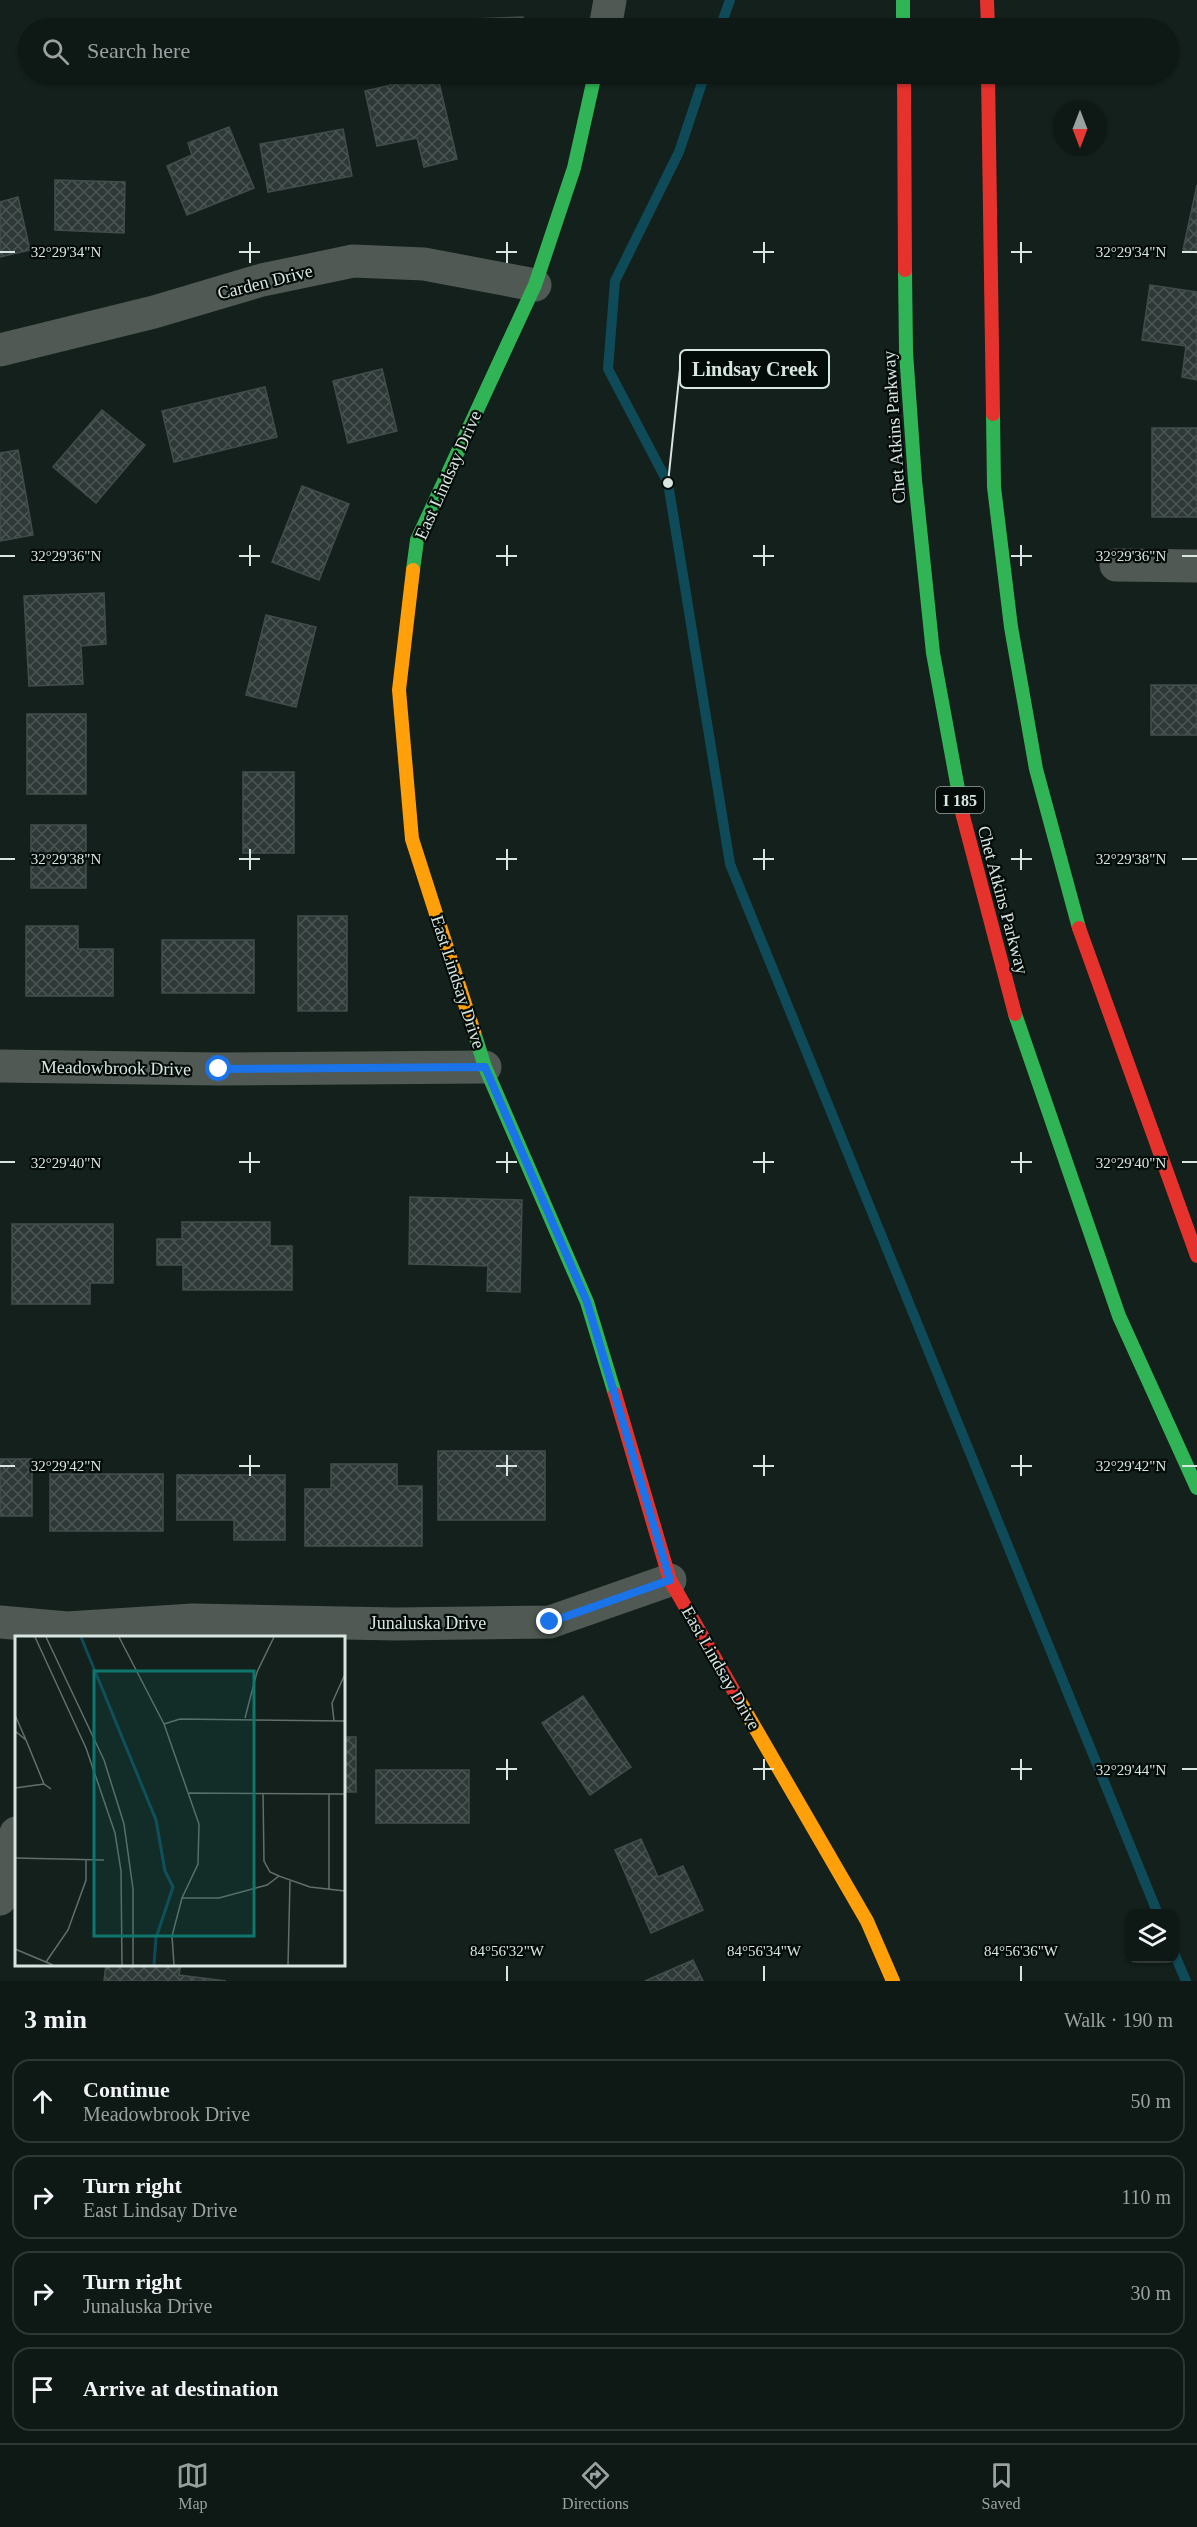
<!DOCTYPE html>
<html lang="en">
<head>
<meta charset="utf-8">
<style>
  :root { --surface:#0e1815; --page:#17211e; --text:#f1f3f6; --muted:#9ba0a0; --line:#2e3734; --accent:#93a09c }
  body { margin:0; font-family:Georgia,serif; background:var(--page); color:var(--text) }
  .controls { position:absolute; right:18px; bottom:18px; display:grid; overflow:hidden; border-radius:12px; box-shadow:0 2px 4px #0004 }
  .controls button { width:54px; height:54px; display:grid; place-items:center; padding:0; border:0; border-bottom:2px solid var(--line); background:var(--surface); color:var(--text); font:30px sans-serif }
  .compass { position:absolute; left:1053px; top:102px; width:54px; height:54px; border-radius:50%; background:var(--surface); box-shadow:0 2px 4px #0004; rotate:180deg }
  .stop { position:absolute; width:18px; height:18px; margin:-14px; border:4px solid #1a73e8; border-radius:50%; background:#fff }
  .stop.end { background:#1a73e8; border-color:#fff; box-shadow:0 2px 6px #0008 }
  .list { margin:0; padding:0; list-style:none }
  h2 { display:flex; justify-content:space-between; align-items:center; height:78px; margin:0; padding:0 24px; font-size:26px }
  h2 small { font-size:20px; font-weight:400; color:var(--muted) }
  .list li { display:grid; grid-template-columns:39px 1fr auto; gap:18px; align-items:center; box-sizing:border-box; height:84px; margin:0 12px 12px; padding:0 12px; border:2px solid var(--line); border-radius:18px }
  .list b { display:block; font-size:22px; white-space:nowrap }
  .list p { margin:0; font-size:20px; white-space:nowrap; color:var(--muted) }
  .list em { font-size:20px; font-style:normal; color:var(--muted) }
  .icon { flex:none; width:33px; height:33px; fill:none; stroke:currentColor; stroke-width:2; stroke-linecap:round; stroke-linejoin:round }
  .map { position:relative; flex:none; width:1197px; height:1981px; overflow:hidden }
  .search { position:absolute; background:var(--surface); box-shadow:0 2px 4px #0004; left:18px; right:18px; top:18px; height:66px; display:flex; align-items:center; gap:15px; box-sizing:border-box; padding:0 21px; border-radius:33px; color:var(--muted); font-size:22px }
  .sheet { height:462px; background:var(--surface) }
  nav { display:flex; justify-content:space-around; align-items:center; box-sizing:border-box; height:84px; border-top:2px solid var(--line); background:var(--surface); font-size:16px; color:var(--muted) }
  nav a { display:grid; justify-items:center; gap:3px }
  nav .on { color:var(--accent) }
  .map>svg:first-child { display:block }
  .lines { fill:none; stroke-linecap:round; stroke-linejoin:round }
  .stream { stroke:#0f4a59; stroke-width:10 }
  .building { fill:url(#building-cross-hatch); stroke:#414d4b; stroke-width:1.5 }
  .street { stroke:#505953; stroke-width:33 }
  .fast { stroke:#30b455; stroke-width:14 }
  .slow { stroke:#ff9f0a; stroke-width:14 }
  .jam { stroke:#e5322d; stroke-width:14 }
  .route { stroke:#1a73e8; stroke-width:8 }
  .ticks { fill:none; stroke:#d8e5e1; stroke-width:2 }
  .labels { text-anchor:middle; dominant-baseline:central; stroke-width:4.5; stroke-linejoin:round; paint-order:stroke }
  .shield { fill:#040c09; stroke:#98a4a0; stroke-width:1.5 }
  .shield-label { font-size:16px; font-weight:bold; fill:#d8e5e1 }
  .street-label { font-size:18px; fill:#d8e5e1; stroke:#040c09 }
  .inset-river { fill:none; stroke:#0f4a59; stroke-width:3 }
  .inset-road { fill:none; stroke:#626f6b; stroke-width:1.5 }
  .view { fill:#0f766e; fill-opacity:0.15; stroke:#0f766e; stroke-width:3 }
  .inset-edge { fill:none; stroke:#d8e5e1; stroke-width:3 }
  .ticks-label { font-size:15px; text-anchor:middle; fill:#d8e5e1; stroke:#040c09; stroke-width:4.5; stroke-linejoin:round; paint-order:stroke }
  .leader { fill:none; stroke:#d8e5e1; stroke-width:2 }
  .callout-dot { fill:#d8e5e1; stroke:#040c09; stroke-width:2 }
  .callout { fill:#040c09; stroke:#d8e5e1; stroke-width:2 }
  .callout-label { font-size:20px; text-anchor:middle; font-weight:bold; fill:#d8e5e1 }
</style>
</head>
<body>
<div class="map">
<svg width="1197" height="1981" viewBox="0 0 1197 1981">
  <defs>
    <pattern id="building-cross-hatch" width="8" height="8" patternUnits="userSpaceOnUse" patternTransform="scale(1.5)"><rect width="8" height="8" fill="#2e3937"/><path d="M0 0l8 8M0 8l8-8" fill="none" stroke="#4c5654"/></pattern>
  </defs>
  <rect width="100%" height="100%" fill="#13201c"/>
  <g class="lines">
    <!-- stream -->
    <path class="stream" d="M720,28L730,0
      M705,74L679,152L615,281L608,369L668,483L730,864L1158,1914
      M1174,1953L1186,1981"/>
  </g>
  <!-- building -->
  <path class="building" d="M523,17L524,28H472V19Z
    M389,74H437L457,159L424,167L417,138L377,146L365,91L391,85Z
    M229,127L254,188L187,215L167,166L192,155L188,143Z
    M343,129L352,176L268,192L260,144Z
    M55,180L125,182L124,233L55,230Z
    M1197,185V253L1183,250Z
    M18,197L30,250L0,257V202Z
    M1150,285L1197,292V380L1182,377L1186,346L1142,340Z
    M382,369L397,431L348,443L333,381Z
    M265,387L277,437L174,462L162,411Z
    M102,410L145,445L96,503L53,467Z
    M1152,428H1197V517H1152Z
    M18,450L33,535L0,541V453Z
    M302,486L349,504L319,580L272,562Z
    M104,593L106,644L81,646L83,684L29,686L24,596Z
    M266,615L316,627L296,707L246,695Z
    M1151,685H1197V735H1151Z
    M27,714H86V794H27Z
    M243,772H294V853H243Z
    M31,825H86V888H31Z
    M298,916H347V1011H298Z
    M26,926H78V949H113V996H26Z
    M162,940H254V993H162Z
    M410,1197L522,1200L520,1292L487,1291L488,1266L409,1264Z
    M182,1222H270V1246H292V1290H183V1265H157V1239H182Z
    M12,1224H113V1283H90V1304H12Z
    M438,1451H545V1520H438Z
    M0,1459H32V1516H0Z
    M331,1464H397V1486H422V1546H305V1489H331Z
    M50,1474H163V1531H50Z
    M177,1475H285V1540H234V1520H177Z
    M583,1696L631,1767L590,1795L542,1723Z
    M344,1737H356V1792H344Z
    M376,1770H469V1823H376Z
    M641,1839L658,1877L683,1866L703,1910L651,1933L615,1850Z
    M693,1960L703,1981H645Z
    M106,1964H181L179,1975L226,1981H104Z"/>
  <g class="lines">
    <!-- street -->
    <path class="street" d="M605,28L610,0
      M0,350L154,312L262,280L353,261L424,264L535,285
      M1116,565L1197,566
      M0,1066L219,1069L485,1067
      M0,1622L67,1628L193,1620L396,1624L550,1622L670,1580
      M0,1899L16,1833"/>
    <!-- fast -->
    <path class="fast" d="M903,0V28
      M905,270L906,352L915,480L933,653L963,816
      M993,414L994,487L1011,627L1036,769L1079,928
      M413,570L417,540L535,285L574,168L595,74
      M1015,1014L1119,1316L1197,1488
      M474,1032L485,1067L587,1302L615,1394"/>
    <!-- slow -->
    <path class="slow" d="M413,570L399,690L412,839L474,1032
      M739,1700L867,1921L893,1981"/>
    <!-- jam -->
    <path class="jam" d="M987,0L988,28
      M904,74L905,270
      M988,74L993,414
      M963,816L1015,1014
      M1079,928L1197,1256
      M615,1394L670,1580L739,1700"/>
  </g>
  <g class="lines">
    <!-- route -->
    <path class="route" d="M219,1069L485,1067L587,1302L670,1580L550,1622"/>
  </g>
  <!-- ticks -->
  <path class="ticks" d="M250,242V263M507,242V263M764,242V263M1021,242V263M0,252H15M239,252H260M496,252H517M753,252H774M1011,252H1032M1182,252H1197M250,545V566M507,545V566M764,545V566M1021,545V566M0,556H15M239,556H260M496,556H517M753,556H774M1011,556H1032M1182,556H1197M250,849V870M507,849V870M764,849V870M1021,849V870M0,859H15M239,859H260M496,859H517M753,859H774M1011,859H1032M1182,859H1197M250,1152V1173M507,1152V1173M764,1152V1173M1021,1152V1173M0,1162H15M239,1162H260M496,1162H517M753,1162H774M1011,1162H1032M1182,1162H1197M250,1455V1476M507,1455V1476M764,1455V1476M1021,1455V1476M0,1466H15M239,1466H260M496,1466H517M753,1466H774M1011,1466H1032M1182,1466H1197M507,1759V1780M764,1759V1780M1021,1759V1780M496,1769H517M753,1769H774M1011,1769H1032M1182,1769H1197M507,1966V1981M764,1966V1981M1021,1966V1981"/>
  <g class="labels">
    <!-- shield labels -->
    <rect class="shield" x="936" y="787" width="48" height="26" rx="4.5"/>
    <g class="shield-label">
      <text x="960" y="800">I 185</text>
    </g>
    <!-- street labels -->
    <g class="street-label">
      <text transform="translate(265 282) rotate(-14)">Carden Drive</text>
      <text transform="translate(894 427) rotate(-94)">Chet Atkins Parkway</text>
      <text transform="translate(448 475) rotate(-66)">East Lindsay Drive</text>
      <text transform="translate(1003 900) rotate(75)">Chet Atkins Parkway</text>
      <text transform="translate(458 982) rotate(72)">East Lindsay Drive</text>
      <text transform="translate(116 1068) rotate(1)">Meadowbrook Drive</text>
      <text x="428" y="1623">Junaluska Drive</text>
      <text transform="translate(721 1668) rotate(60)">East Lindsay Drive</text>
    </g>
  </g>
  <!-- overview -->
  <g transform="translate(15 1636)">
    <rect width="330" height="330" fill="#13201c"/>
    <path class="inset-river" d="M66,1L141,184L150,235L158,251L141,302L139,329"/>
    <path class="inset-road" d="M20,1L71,112L100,197L106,235L107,329M31,1L89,124L109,188L118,253V329M104,1L149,88L184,188L183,228L167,262L157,300L159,329M0,79L11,104M230,82L242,36L259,1M319,85L317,67L330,38M149,88L165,83L330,85M0,95L11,104L29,148L36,153M0,152L29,148M174,157L330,158M248,157L249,225L255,236L264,240M314,158V253M0,222L89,224M167,262H204L252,249L264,240L295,251L330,255M0,313L38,329M31,326L53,294L71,244V224M273,329L275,245"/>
    <path class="view" d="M79,35H239V300H79Z"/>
    <rect width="330" height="330" class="inset-edge"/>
  </g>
  <g class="ticks-label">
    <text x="1131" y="257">32°29'34"N</text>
    <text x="66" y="257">32°29'34"N</text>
    <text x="1131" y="561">32°29'36"N</text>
    <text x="66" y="561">32°29'36"N</text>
    <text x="1131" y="864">32°29'38"N</text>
    <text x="66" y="864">32°29'38"N</text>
    <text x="1131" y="1168">32°29'40"N</text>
    <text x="66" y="1168">32°29'40"N</text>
    <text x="1131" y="1471">32°29'42"N</text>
    <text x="66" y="1471">32°29'42"N</text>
    <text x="1131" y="1775">32°29'44"N</text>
    <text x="507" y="1956">84°56'32"W</text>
    <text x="764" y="1956">84°56'34"W</text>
    <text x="1021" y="1956">84°56'36"W</text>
  </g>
  <!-- callouts -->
  <path class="leader" d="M668 483L680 369"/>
  <circle class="callout-dot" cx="668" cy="483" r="6"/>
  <rect class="callout" x="680" y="350" width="149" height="38" rx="6"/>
  <g class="callout-label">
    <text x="755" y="376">Lindsay Creek</text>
  </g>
</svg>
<div class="controls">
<button><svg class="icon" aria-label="layers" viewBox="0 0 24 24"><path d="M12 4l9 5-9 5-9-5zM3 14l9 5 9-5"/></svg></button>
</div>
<svg class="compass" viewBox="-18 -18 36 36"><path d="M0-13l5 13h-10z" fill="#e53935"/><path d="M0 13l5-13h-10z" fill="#9ba0a0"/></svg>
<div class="stop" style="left:219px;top:1069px"></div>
<div class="stop end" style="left:550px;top:1622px"></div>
<div class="search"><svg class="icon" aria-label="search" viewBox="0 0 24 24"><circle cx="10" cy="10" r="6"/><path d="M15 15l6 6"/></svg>Search here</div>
</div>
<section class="sheet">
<h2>3 min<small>Walk · 190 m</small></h2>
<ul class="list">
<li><svg class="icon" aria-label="ahead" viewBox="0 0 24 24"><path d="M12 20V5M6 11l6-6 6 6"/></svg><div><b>Continue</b><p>Meadowbrook Drive</p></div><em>50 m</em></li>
<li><svg class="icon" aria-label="right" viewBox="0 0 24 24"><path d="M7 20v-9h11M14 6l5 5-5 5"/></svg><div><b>Turn right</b><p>East Lindsay Drive</p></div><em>110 m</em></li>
<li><svg class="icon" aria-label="right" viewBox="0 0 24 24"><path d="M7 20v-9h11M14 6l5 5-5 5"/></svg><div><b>Turn right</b><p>Junaluska Drive</p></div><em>30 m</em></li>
<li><svg class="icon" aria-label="arrive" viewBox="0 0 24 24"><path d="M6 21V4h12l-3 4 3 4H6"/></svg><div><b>Arrive at destination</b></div></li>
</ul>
</section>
<nav>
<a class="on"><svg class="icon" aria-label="map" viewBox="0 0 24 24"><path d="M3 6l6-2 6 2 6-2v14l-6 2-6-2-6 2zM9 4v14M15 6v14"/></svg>Map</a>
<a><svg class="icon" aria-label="directions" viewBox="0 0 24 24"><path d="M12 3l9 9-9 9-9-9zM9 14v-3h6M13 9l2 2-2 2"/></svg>Directions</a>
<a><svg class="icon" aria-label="saved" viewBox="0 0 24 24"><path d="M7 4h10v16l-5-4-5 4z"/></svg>Saved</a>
</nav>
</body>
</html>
